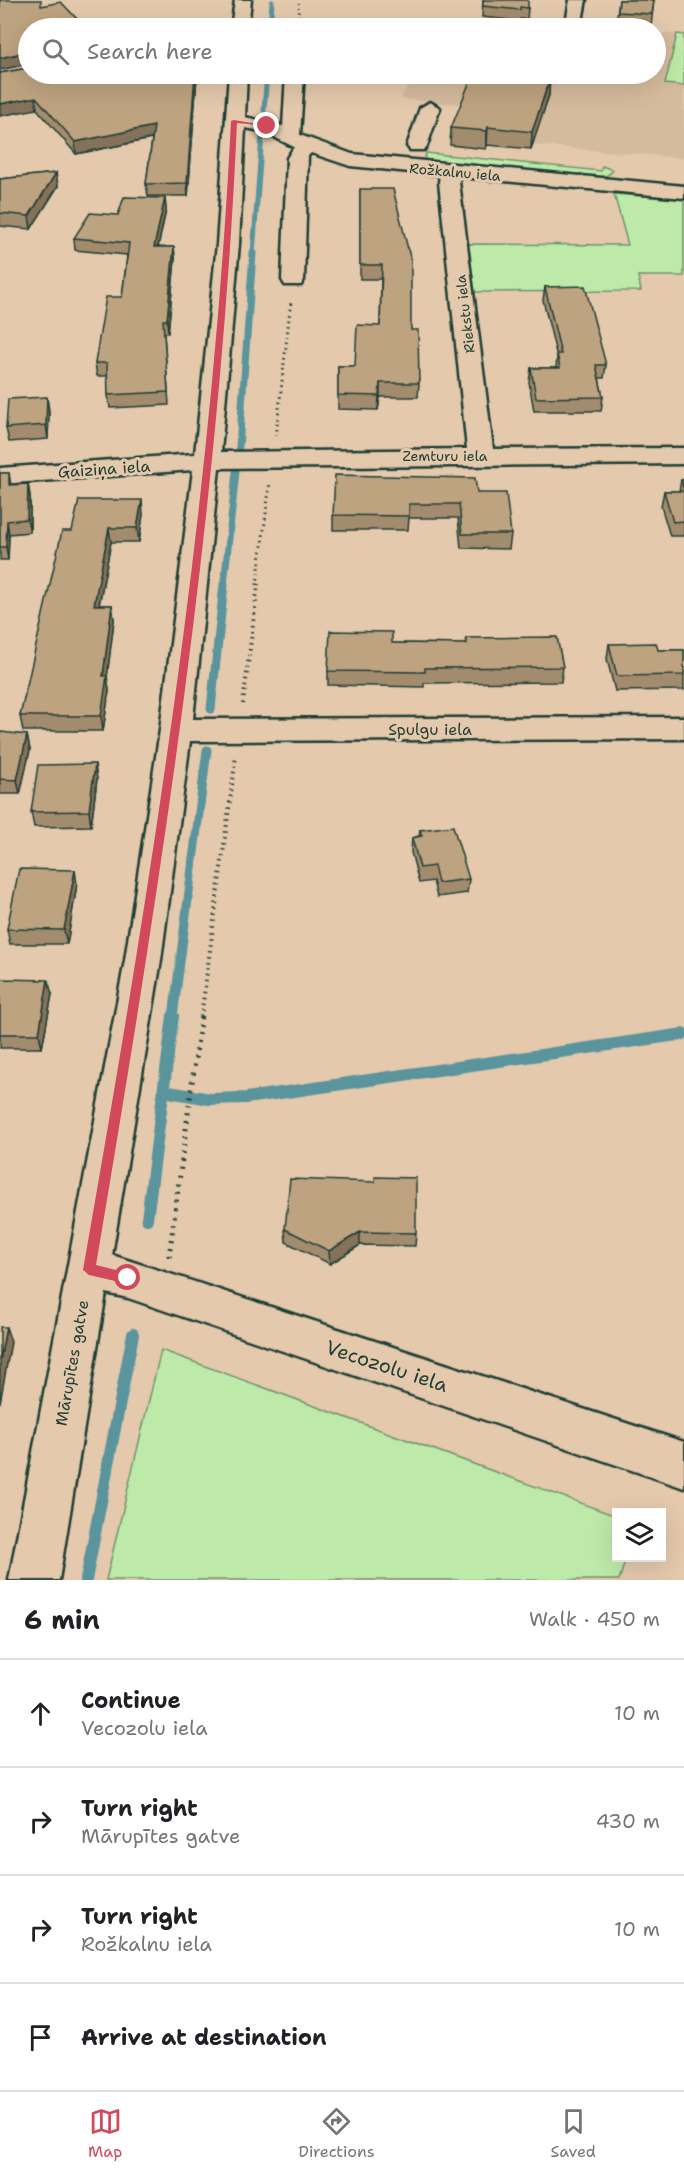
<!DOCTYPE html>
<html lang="en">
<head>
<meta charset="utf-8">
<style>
  :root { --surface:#fff; --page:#f2f2f2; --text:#202124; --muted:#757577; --line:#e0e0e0; --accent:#d1495b }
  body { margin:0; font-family:"Shantell Sans",sans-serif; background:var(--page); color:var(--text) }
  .controls { position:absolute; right:18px; bottom:18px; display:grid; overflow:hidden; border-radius:0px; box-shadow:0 6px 24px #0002 }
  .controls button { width:54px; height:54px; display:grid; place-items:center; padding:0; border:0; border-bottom:2px solid var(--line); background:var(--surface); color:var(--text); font:30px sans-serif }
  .stop { position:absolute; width:18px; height:18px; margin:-14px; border:4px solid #d1495b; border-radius:50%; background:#fff }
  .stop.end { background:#d1495b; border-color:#fff; box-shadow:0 2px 6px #0008 }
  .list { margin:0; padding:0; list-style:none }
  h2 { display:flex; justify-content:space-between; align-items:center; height:78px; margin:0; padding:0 24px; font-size:26px }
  h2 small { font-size:20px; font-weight:400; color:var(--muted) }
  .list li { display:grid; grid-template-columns:39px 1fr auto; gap:18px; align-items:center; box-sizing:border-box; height:108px; padding:0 24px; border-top:2px solid var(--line) }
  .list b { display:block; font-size:22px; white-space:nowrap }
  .list p { margin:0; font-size:20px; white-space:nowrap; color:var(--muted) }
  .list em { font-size:20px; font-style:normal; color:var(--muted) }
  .icon { flex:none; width:33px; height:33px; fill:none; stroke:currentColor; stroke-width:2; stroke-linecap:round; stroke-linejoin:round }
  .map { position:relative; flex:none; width:684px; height:1580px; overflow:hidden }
  .search { position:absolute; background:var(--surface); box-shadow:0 6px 24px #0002; left:18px; right:18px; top:18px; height:66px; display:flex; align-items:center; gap:15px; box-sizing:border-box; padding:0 21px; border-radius:33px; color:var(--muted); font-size:22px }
  .sheet { height:510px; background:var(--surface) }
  nav { display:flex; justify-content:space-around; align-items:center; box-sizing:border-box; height:84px; border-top:2px solid var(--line); background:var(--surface); font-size:16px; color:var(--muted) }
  nav a { display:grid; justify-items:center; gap:3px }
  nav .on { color:var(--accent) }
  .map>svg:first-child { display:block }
  .built { fill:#d5bb9d }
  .green { fill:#bdeaa8; stroke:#6e946e; stroke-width:1.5 }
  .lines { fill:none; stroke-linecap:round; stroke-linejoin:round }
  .stream-far3 { stroke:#5a949c; stroke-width:5 }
  .stream-far2 { stroke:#5a949c; stroke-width:7 }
  .stream-far1 { stroke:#5a949c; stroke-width:9 }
  .stream { stroke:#5a949c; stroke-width:12 }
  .minor-casing { stroke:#1f3d34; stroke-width:5 }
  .path-far3 { stroke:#1f3d34; stroke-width:2; stroke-dasharray:1 3; stroke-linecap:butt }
  .path-far2 { stroke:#1f3d34; stroke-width:3; stroke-dasharray:1.5 4; stroke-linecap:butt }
  .path-far1 { stroke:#1f3d34; stroke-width:4; stroke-dasharray:1.5 4.5; stroke-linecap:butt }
  .path { stroke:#1f3d34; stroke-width:5; stroke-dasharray:2 6; stroke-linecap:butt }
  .minor { fill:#e4c9ac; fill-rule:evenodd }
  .wall { fill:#a38c6e; stroke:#1f3d34; stroke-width:1.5 }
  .shaded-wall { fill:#85725a; stroke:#1f3d34; stroke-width:1.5 }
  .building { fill:#bea380; stroke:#1f3d34; stroke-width:1.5 }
  .route { fill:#d1495b }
  .labels { text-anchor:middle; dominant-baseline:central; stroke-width:6; stroke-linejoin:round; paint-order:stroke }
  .far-street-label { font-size:14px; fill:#1f3d34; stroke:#e4c9ac }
  .street-label { font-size:16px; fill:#1f3d34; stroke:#e4c9ac }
  .near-street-label { font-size:20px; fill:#1f3d34; stroke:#e4c9ac }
</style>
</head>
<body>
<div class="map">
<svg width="684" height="1580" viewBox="0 0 684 1580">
  <rect width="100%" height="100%" fill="#e4c9ac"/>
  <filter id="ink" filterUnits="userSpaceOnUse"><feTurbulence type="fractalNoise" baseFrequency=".0167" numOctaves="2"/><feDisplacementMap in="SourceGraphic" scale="12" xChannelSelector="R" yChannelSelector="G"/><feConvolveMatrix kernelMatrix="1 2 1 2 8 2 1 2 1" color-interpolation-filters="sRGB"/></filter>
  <g filter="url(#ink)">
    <!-- built -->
    <path class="built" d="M656,33L677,34L665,84L684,86V158L532,145L548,95L466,105L401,99L413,74H656Z"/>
    <!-- green -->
    <path class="green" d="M677,34L684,35V86L665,84Z
      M426,153L601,171L602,166L613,170C607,179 594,178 583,178L427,163L424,160Z
      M614,194L684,199V276H638L641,291L475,292L468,244L628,245Z
      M161,1350L616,1516V1558H626L619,1580H106Z"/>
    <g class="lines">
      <!-- stream-far3 -->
      <path class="stream-far3" d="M270,28L272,2
        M264,110L267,74
        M253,254L262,135"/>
      <!-- stream-far2 -->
      <path class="stream-far2" d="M239,447L253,253
        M224,585L236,472"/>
      <!-- stream-far1 -->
      <path class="stream-far1" d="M211,709L224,584
        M173,1017L207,750"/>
      <!-- stream -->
      <path class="stream" d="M163,1091L210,1099L246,1098L684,1034
        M147,1219L173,1016
        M86,1580L133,1334"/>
      <!-- minor casing -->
      <g class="minor-casing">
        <path id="minor" d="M235,0H251L248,28H231Z
          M570,0H586L582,21H570L567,17Z
          M229,74H247L245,117L283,126L286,74H304L300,135L352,154L684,186V198L460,177L459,182L493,449L684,448V464L219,468L193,719L684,717V739L190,741L161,960L112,1255L684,1442V1488L128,1298L106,1293L59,1580H9L125,960L160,730L193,470L0,484V468L195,454L217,244ZM245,128L262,131L294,147L287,158L282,280L285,285H301L304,280L308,156L311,153L350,166L440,175L439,182L467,449L221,452L239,244Z
          M430,102L440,108L427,146L424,150H410L407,146L420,108Z"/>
      </g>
      <!-- path-far3 -->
      <path class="path-far3" d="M298,28L299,0
        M0,72L28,68"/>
      <!-- path-far2 -->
      <path class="path-far2" d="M276,436L291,300
        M257,585L270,482"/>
      <!-- path-far1 -->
      <path class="path-far1" d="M243,704L258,584
        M201,1017L236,756"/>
      <!-- path -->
      <path class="path" d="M169,1257L201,1016"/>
      <!-- minor -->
      <use href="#minor" class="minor"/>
    </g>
    <!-- wall -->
    <path class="wall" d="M483,0L528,8L527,19H520L519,21L482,17Z
      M619,0H654L651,26L616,23Z
      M0,73L197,76L188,196H148L146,184L152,139L76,154L37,109Z
      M549,95L531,149L487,145L486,149L450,145L451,128Z
      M56,173L58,186L31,229L0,226V179Z
      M360,189L411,330L419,383L418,397H380L378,410L338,409V366H355L380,326L381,279H360Z
      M165,198L166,210L158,247H174L175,259L168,333H164L169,405L110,408L108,395V376H97L95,363L122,297L127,255L75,250L74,238L118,215Z
      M545,287L606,365L604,378H599L603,397L601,411H534L529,382L531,368H556L557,357L543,300Z
      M49,411L48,439L9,442L6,428Z
      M0,473H9L11,485L28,484L30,496V532L9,534L8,560H0Z
      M681,480H684V536H670L661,506L664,491H679Z
      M477,493L511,534L509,549L461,548L458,518H409L408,530H333V515Z
      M143,514L139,542H111L99,605H112L114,620L107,676L109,691L103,731H23L20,716L72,531Z
      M466,638L563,667L561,682L424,683V687L328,685V671L392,643L466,644Z
      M609,644L658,650H684V690L615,691L607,659Z
      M27,735L30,750L20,794H0V736Z
      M97,779L91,826L34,827L31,812Z
      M420,830L469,879L467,893L437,897L433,881L419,883L411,852L412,838L419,836Z
      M77,884L67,944H10L7,929Z
      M0,979L52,994L42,1048H0Z
      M375,1182L416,1233L415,1246L360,1245L330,1264L286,1242L285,1229Z"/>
    <!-- shaded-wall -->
    <path class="shaded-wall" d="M26,52L28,64L0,70V58Z
      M195,74H196L197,76L188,196L187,183Z
      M550,78L549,95L531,149L532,132Z
      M36,97L37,109L0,116V104Z
      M154,126L155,138L76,154L75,142Z
      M488,127L487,145L486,149L487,131Z
      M56,173L58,186L31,229L29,216Z
      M165,198L166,210L155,260L154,247Z
      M174,247L175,259L168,333L167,320Z
      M380,383V397L378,410L379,396Z
      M47,397L49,411L48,439L46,425Z
      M28,484L30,496V532L27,519Z
      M142,500L143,514L139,542L137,528Z
      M7,521L9,534L8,560L6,547Z
      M109,528L111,542L96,620L94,605Z
      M112,605L114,620L107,678V676L109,691L103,731L101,716L103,676Z
      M27,735L30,750L20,794L17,780Z
      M95,764L97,779L91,826L89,811Z
      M75,870L77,884L67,944L64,930Z
      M48,980L52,994L42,1048L39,1034Z
      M360,1232V1245L330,1264L329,1251Z
      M6,1327L11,1342L0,1403V1361Z"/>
    <!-- building -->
    <path class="building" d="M0,0H41V6L61,2L80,22L101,28H28V60L26,52L0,58Z
      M483,0H528V8L520,7V10L483,6Z
      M619,0H654L652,14L618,12Z
      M28,68V74H195L187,183L146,184L154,126L75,142L36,97L0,104V73Z
      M473,74H502L550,78L532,132L488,127L487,131L451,128Z
      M56,173L29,216L0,213V179Z
      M360,189H393L411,261V330H418L419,383H380L379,396L338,395V366H355L357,325L380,326L382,265H360Z
      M124,197L165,198L154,247H174L167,320H163L168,392L108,395L107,363H95L106,297H122L129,243L74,238L90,213L118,215Z
      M585,286L606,365H596L603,397L536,398L531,368H560L557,354H561L545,287Z
      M47,397L46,425L6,428L8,399Z
      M0,473H9V485L28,484L27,519L7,521L6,547H0Z
      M335,475L475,478L477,493H506L511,534H462L459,504H409V516L333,515Z
      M681,480H684V490Z
      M664,491H684V521L673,522Z
      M79,500H142L137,528H109L94,605H112L103,676H107L101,716H20L62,531H72Z
      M330,631L392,632V643L467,644L466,638L557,637L563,667L425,668V672L328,671Z
      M656,643L658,650H684V675L617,676L609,644Z
      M1,732L27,735L17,780L0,779V736Z
      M95,764L89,811L31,812L38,765Z
      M453,826L469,879L438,883L434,866L420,868L412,838L422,836L420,830Z
      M19,869L75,870L64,930L7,929Z
      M0,979L48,980L39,1034H0Z
      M375,1177L416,1178V1233L360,1232L329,1251L285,1229L290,1179L375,1182Z
      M0,1327H6L0,1361Z"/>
  </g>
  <!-- route -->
  <path class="route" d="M234,120L270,126L237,123C220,507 160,887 96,1265L132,1274L134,1278L128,1284L89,1275L83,1270C150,890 212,507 231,121Z"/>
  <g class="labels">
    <!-- far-street labels -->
    <g class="far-street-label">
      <text transform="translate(455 172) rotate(5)">Rožkalnu iela</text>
      <text transform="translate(465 314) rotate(-97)">Riekstu iela</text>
      <text x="445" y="456">Zemturu iela</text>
    </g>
    <!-- street labels -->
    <g class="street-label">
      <text transform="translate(104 469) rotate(-4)">Gaiziņa iela</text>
      <text x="430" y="729">Spulgu iela</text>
      <text transform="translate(72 1363) rotate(-80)">Mārupītes gatve</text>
    </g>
    <!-- near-street labels -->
    <g class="near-street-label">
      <text transform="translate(387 1366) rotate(18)">Vecozolu iela</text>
    </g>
  </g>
</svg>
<div class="controls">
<button><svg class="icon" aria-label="layers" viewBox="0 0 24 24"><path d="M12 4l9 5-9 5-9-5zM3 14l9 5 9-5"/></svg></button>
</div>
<div class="stop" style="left:128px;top:1278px"></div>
<div class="stop end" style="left:267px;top:126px"></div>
<div class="search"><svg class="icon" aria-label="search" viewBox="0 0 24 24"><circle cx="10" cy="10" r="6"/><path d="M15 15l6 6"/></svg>Search here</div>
</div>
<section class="sheet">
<h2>6 min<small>Walk · 450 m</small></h2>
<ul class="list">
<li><svg class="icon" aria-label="ahead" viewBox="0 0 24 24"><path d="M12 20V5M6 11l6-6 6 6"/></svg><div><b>Continue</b><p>Vecozolu iela</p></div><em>10 m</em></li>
<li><svg class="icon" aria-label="right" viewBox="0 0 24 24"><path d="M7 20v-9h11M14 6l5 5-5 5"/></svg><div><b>Turn right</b><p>Mārupītes gatve</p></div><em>430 m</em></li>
<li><svg class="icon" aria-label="right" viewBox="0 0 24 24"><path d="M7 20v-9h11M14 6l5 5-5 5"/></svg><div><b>Turn right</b><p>Rožkalnu iela</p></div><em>10 m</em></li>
<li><svg class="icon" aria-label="arrive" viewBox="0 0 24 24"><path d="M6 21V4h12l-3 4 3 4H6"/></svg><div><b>Arrive at destination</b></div></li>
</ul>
</section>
<nav>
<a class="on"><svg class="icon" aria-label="map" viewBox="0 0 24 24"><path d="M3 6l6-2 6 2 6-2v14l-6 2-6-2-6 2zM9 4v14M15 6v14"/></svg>Map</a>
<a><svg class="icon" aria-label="directions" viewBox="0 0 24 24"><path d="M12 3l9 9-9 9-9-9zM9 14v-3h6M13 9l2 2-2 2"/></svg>Directions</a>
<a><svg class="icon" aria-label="saved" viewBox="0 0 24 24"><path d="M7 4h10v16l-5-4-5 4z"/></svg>Saved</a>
</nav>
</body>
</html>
